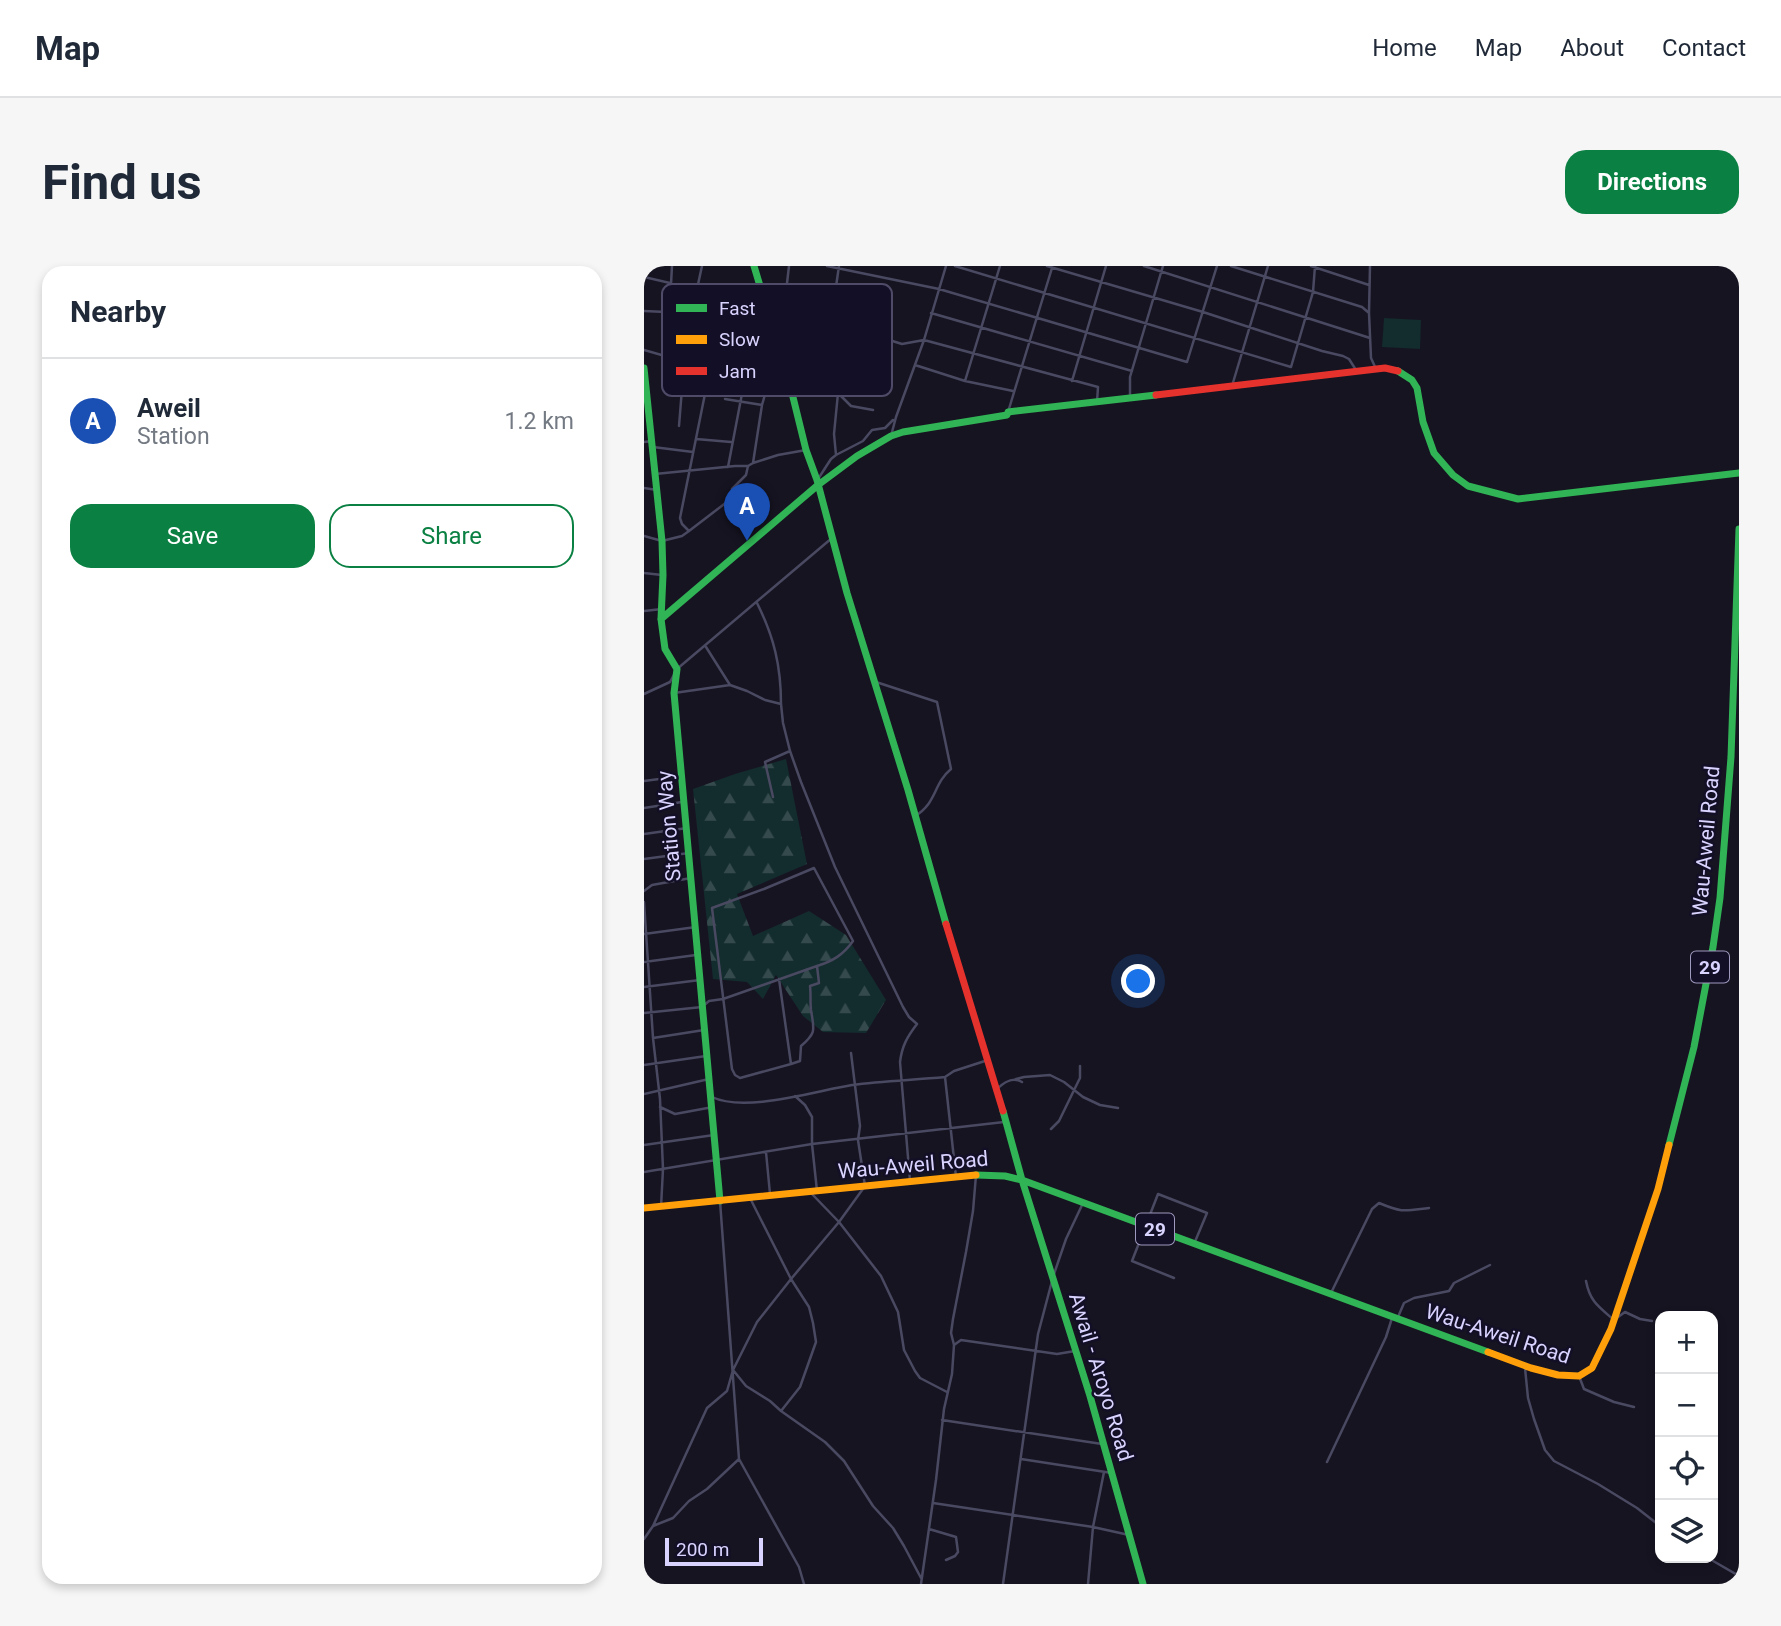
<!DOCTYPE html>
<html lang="en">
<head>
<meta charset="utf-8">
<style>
  :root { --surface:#fff; --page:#f6f6f7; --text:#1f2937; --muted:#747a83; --line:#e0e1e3; --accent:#0b8043 }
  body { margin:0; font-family:Roboto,sans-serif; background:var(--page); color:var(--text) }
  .controls { position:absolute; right:21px; bottom:21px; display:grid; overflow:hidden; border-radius:14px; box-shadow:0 4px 10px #0003 }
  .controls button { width:63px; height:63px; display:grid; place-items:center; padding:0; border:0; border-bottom:2px solid var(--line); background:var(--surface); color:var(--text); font:35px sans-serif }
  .scale { position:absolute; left:21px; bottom:18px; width:98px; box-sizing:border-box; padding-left:7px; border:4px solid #d9d4ff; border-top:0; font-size:19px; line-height:24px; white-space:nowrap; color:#d9d4ff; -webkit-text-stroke:5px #130f26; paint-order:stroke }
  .you { position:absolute; left:495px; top:716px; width:24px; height:24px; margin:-18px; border:5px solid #fff; border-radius:50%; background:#1a73e8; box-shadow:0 0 0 10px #1a73e833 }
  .badge { display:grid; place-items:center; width:46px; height:46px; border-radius:50%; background:var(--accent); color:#fff; font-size:23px; font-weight:700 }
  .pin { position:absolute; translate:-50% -58px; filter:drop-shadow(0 2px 4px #0008) }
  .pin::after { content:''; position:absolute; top:37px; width:24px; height:21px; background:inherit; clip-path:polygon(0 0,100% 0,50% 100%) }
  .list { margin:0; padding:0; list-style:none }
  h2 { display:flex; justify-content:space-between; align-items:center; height:91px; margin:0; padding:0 28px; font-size:30px }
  h2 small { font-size:23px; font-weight:400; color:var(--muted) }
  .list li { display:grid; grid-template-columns:46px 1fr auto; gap:21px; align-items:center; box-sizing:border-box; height:126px; padding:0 28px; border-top:2px solid var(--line) }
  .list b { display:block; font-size:26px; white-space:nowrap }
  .list p { margin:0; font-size:23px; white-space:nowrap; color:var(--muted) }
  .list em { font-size:23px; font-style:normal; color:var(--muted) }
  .actions { display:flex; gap:14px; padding:21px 28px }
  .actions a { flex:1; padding:16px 0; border:2px solid var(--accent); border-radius:21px; text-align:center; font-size:24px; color:var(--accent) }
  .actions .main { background:var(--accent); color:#fff }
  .icon { flex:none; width:38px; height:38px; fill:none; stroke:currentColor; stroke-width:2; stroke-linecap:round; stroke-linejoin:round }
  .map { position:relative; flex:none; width:1095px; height:1318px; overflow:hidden; border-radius:21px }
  header { display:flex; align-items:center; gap:42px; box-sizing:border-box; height:98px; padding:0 35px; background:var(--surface); border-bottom:2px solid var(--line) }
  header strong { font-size:33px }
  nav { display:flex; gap:38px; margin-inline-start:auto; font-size:24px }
  .intro { display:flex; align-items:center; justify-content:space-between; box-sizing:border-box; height:168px; padding:0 42px }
  h1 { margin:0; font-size:49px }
  .button { padding:18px 32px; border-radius:21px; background:var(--accent); color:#fff; font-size:24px; font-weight:700 }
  main { display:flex; gap:42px; padding:0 42px }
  aside { flex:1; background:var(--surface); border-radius:21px; box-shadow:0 4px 10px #0003 }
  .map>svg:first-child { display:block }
  .forest { fill:url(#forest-firs) }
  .garden { fill:#132c2d }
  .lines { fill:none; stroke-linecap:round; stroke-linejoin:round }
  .street { stroke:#4a4962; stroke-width:2.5 }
  .fast { stroke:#30b455; stroke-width:7 }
  .slow { stroke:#ff9f0a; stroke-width:7 }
  .jam { stroke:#e5322d; stroke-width:7 }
  .labels { text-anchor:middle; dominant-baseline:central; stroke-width:5; stroke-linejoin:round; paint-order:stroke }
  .shield { fill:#130f26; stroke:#9e99be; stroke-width:2 }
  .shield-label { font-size:19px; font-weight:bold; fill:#d9d4ff }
  .street-label { font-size:21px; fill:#d9d4ff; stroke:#130f26 }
  .key { fill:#130f26; stroke:#4e4a67; stroke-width:2 }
  .key-label { font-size:19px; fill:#d9d4ff }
</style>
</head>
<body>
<header>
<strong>Map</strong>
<nav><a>Home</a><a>Map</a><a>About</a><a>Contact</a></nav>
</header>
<div class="intro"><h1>Find us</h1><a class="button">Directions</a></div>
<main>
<aside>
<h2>Nearby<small></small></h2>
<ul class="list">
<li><span class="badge" style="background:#1a4fb4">A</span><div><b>Aweil</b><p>Station</p></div><em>1.2 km</em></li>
</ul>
<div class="actions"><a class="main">Save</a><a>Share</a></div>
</aside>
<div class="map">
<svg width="1095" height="1318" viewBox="0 0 1095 1318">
  <defs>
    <pattern id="forest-firs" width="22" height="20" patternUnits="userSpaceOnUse" patternTransform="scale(1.75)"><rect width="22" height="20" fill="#132c2d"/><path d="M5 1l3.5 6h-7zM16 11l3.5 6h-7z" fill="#354a4c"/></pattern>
  </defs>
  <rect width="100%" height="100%" fill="#161421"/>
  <!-- forest -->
  <path class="forest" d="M142,493L163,598L93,628L109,670L165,645L202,669L242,734L222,767L179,766L159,750L132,709L119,733L103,716L69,713L49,523L91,508Z"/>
  <!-- garden -->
  <path class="garden" d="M740,52L777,54L776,83L738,81Z"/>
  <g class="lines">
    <!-- street -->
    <path class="street" d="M183,0L295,23L543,96L573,0
      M311,0L647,101L669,26L671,0
      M403,0L559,46L678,85L699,90L705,93L712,104
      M500,0L726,72
      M587,0L718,41L725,47L727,92L732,103
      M667,0L725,19
      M0,11L112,37L122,42L89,49L0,45
      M53,23L58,0
      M124,41L127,40L225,64L242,73L258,78L280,74L454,121L453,136
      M140,43L145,0
      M287,47L488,105
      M725,47L726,0
      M63,67L94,70
      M0,84L66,103L147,123L194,127L207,140L229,144
      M23,91L28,0
      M101,92L134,82
      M271,99L321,115L369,125
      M139,101L189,84
      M321,115L356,0
      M428,115L462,0
      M588,120L624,0
      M486,132V111L519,0
      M81,133L118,139
      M364,146L408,2
      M35,160L39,110L47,85L49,63
      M247,170L252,151L280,74L302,0
      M52,173L87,176
      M0,176L8,175
      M9,181L49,186
      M192,189L219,175L228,164L241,162L249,154
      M109,197L134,189L162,184
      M84,201L101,112V92L89,50
      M11,208L91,200H104L109,197L118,139L124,118
      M174,213L187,193L192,189L190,168L195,117L189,84L187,55L195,0
      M0,222L13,224
      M45,265L38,258L36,252L66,103
      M0,270L18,275L38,270L45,265L92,229L88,223L102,209L104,200
      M0,307L18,309
      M113,337C130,371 137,400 137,438
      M0,345L18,343
      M62,381L86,419
      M232,416L293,436L307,503C289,518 293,537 271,550
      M30,427L86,419L103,425L121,434L137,438L139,457L146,485L157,516L191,601L259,741L265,751L273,758C263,771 258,780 256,796L266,915
      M0,428L26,416L33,403L188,272
      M0,515L38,510
      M129,531L121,496L146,485
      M0,542L38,536
      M0,568L43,562
      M0,593L45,587
      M0,625L8,619L47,612
      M0,636L9,772L16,833L19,903L17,941
      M0,668L52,661
      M0,696L52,689
      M135,713L147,798L96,812L91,809L88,803L68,642L120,623L170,602L209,675C199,689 189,695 173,700L175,717L166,720C167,728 166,736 167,744C170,764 173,766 157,780L156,795L147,798
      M0,721L56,714
      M0,747L58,741L65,735L79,733L173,700
      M9,772L60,764
      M207,787L216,860L214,874L221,920L195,956L237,1010L254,1046L260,1084L271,1105L276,1112L303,1126
      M0,799L62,790
      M301,811L312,911
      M372,813L380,811L406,809L420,816L439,831L456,839L474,842
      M352,824C359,817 368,810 378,816
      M0,828L65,813
      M151,830L161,839L168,851V878L173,925
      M68,831C101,847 171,825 208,819C238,815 270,814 301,811L310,805L344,794
      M16,841L31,848L69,841
      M407,863L415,855L434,816L436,812V800
      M0,879L70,869
      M122,886L126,928
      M0,906L168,878L360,856
      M410,1008L422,973L439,937
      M530,1012L488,995L514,928L563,947L550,978
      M942,1015C946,1036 955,1041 970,1054L981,1046L996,1053L1008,1055
      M687,1027L728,943L735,937C759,947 760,945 785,942
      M754,1051L760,1037L770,1032L805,1025L810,1017L846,999
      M310,1079L317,1074L413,1088L431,1085
      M881,1102L884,1132L890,1153L901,1184L910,1195L954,1218L993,1242L1016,1260
      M89,1104L102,1120L126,1135L137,1145L156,1121L172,1076L169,1057L165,1041L147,1013L195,956L167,927
      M935,1110L940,1123L970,1136L990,1141
      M137,1145L181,1176L200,1195L229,1240L249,1262L260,1280L277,1312
      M298,1154L458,1178
      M95,1193L155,1301L160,1318
      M377,1193L468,1207
      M683,1196L742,1071L748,1052
      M289,1237L449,1261L485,1269
      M9,1260L63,1142L83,1125L89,1104L113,1056L147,1013L106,932
      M285,1263L312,1271L314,1286L311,1290L302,1294
      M0,1273L9,1260L29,1252L45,1235L63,1223L95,1193L76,935
      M1064,1292L1095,1310
      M277,1318L292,1214L300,1143L308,1108L310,1079L307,1067L309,1053L322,986L329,945L332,909
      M359,1318L394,1068L408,1015
      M444,1318L449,1261L460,1206"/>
    <!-- fast -->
    <path class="fast" d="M110,0L147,123L162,184L173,214L203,327L264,524L302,658
      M0,102L18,275L19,309L17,353L21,383L33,403L30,427L76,935
      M754,105L768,114L773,122L779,156L790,187L809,209L824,220L874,233L1095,207
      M17,353L174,219L213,190L247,170L259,166L363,149L364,146L512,129
      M359,845L378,914L446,1130L499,1318
      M1025,879L1050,781L1069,681L1076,632L1087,491L1095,263
      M332,909L361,910L378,914L844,1086"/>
    <!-- slow -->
    <path class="slow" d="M0,942L332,909
      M844,1086L887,1102L914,1109L935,1110L948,1102L967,1063L1014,923L1025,879"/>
    <!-- jam -->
    <path class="jam" d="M512,129L741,102L754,105
      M302,658L359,845"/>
  </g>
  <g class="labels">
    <!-- shield labels -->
    <g class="shield">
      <rect x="1047" y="685.5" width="38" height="31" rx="5"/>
      <rect x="492" y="947.5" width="38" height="31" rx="5"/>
    </g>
    <g class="shield-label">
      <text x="1066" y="701">29</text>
      <text x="511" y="963">29</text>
    </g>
    <!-- street labels -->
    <g class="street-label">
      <text transform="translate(25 560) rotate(-95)">Station Way</text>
      <text transform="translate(1062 575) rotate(-85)">Wau-Aweil Road</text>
      <text transform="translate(269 899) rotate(-5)">Wau-Aweil Road</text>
      <text transform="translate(854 1068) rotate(18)">Wau-Aweil Road</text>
      <text transform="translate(457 1111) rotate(73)">Awail - Aroyo Road</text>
    </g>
  </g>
  <!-- legend -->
  <rect x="18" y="18" width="230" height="112" rx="10" class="key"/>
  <rect x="32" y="38" width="31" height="8" fill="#30b455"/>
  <rect x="32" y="69" width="31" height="9" fill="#ff9f0a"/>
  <rect x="32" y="101" width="31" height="8" fill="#e5322d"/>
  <g class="key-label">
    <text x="75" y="49">Fast</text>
    <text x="75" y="80">Slow</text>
    <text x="75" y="112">Jam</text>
  </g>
</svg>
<div class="controls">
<button>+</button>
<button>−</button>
<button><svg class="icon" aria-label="locate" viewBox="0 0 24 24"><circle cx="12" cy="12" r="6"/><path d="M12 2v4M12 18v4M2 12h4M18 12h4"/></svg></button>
<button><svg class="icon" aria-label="layers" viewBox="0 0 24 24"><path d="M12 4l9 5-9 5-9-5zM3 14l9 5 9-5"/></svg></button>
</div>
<div class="scale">200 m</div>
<div class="you"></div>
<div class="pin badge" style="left:103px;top:275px;background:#1a4fb4">A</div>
</div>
</main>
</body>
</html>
